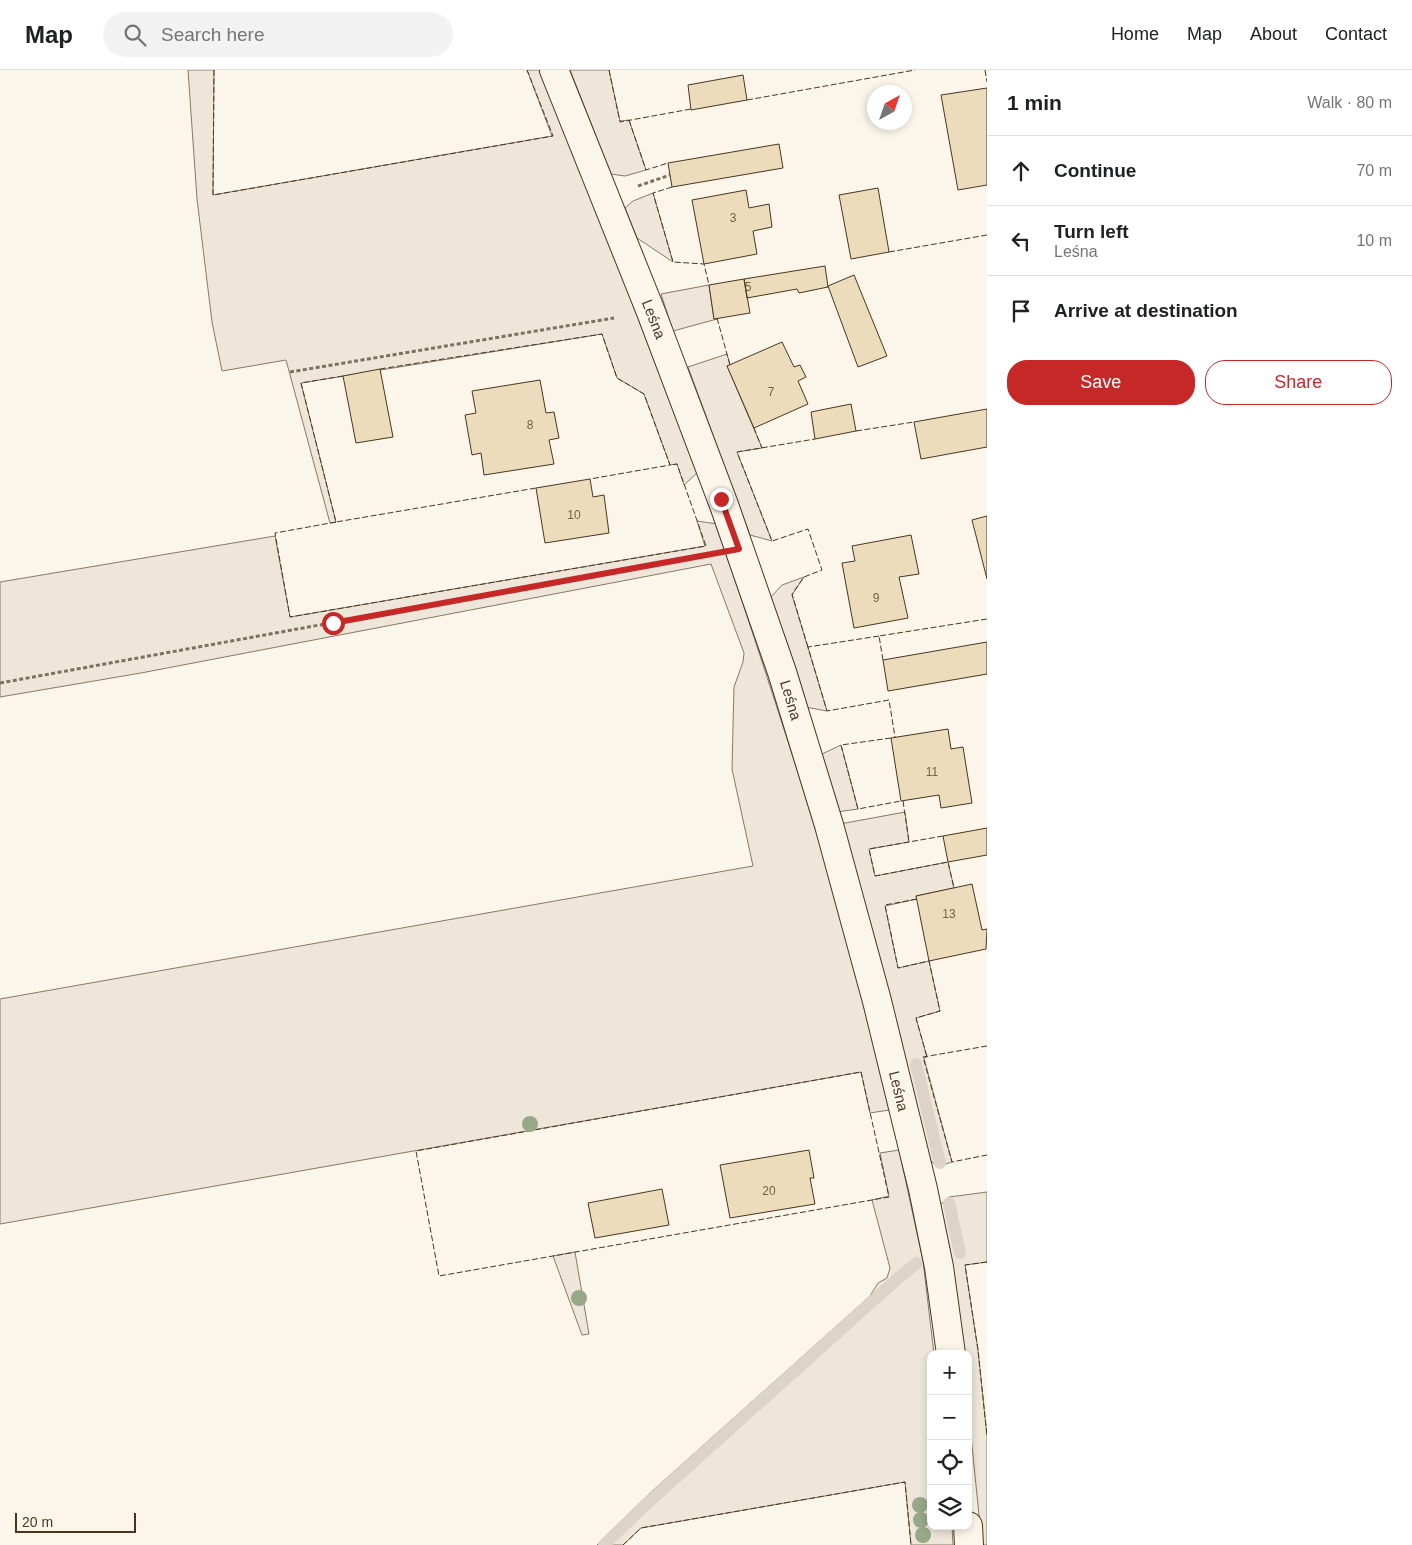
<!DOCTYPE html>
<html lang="en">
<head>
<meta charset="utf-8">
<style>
  :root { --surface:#fff; --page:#f2f2f2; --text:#202124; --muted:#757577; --line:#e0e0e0; --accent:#c62828 }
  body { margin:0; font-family:Arial,sans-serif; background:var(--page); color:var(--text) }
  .controls { position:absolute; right:15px; bottom:15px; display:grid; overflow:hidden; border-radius:10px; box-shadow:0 2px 8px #0003 }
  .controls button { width:45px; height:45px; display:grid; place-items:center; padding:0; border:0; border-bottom:1px solid var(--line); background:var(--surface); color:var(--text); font:25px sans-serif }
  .compass { position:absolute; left:867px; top:15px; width:45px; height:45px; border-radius:50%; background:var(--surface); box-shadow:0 2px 8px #0003; rotate:40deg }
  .scale { position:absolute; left:15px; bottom:12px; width:121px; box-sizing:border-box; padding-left:5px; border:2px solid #4a3520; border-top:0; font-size:14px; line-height:18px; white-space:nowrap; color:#4a3520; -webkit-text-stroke:4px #fbf6e9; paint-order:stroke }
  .stop { position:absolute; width:15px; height:15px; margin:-11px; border:4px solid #c62828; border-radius:50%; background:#fff }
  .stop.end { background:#c62828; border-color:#fff; box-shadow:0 1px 5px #0008 }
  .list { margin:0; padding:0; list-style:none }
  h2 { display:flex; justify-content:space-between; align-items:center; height:65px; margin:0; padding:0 20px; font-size:21px }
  h2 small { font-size:16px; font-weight:400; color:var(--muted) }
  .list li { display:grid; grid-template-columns:32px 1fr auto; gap:15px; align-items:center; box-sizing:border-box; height:70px; padding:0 20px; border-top:1px solid var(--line) }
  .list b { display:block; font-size:19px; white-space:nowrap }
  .list p { margin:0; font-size:16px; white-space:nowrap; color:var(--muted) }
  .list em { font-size:16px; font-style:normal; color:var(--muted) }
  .actions { display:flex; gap:10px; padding:15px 20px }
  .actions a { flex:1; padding:11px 0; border:1px solid var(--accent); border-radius:20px; text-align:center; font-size:18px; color:var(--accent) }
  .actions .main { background:var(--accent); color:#fff }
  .icon { flex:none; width:28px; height:28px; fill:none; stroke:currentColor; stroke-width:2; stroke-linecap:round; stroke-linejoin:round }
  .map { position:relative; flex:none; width:987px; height:1475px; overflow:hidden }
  header { display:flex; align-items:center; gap:30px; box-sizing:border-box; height:70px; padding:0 25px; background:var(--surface); border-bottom:1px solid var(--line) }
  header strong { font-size:24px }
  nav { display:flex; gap:28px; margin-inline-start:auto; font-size:18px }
  .search { width:350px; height:45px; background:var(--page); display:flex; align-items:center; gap:12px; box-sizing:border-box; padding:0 18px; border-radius:28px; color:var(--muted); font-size:19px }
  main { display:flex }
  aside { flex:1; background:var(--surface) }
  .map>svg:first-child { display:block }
  .green { fill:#ede6d9; stroke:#887966 }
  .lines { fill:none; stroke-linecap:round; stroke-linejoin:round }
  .stream { stroke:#dcd4c6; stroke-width:12 }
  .building { fill:#ecdcbc; stroke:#4a3520 }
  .street-casing { stroke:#4a3520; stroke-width:30 }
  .path { stroke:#7f6f5c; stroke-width:3; stroke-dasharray:4 2.5; stroke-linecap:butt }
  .street { stroke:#fbf6e9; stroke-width:28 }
  .fence { stroke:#4a3520; stroke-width:1; stroke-dasharray:6 2.5; stroke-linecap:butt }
  .tree { fill:#96a887 }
  .route { stroke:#c62828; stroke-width:6 }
  .labels { text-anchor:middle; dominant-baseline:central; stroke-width:4; stroke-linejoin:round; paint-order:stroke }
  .number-label { font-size:12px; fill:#725f47 }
  .street-label { font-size:15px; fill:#4a3520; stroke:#fbf6e9 }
</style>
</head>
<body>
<header>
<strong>Map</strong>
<div class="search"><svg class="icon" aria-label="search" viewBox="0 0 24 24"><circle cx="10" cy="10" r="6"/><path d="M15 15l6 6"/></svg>Search here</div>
<nav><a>Home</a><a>Map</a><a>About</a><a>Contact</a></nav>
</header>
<main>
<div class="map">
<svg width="987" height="1475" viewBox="0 0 987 1475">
  <rect width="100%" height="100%" fill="#fbf6e9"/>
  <!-- green -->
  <path class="green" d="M188,0H214L213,125L552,66L527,0H539L595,136L697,403L684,415L677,394L670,395L644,324L617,308L602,264L301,313L336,452L330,453L286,290L222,301L212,252L197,129Z
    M570,0H609L620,51L629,50L646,100L625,106L611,104Z
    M653,123L673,192L637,168L625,138L633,131Z
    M709,215L714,249H717L673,261L661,224Z
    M727,284L730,295L727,296L762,378L737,382L772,471L750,465L688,297Z
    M697,451L717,454C769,615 825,776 867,940C875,973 882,1007 889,1040L870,1043L861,1002L0,1154V929L753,796L732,699L734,617L743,592L744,583L711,494L141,603L0,627V512L275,466L290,547L705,476Z
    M804,507L792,525L827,641L805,637L771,527L782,515Z
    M841,675L858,739L837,742L820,685Z
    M905,742L909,772L869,779L875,806L948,792L954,818L916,826L917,829L885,836L898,898L929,891L940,941L916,948L927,987L924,988L952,1092C942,1095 937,1098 929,1089L875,870L840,754Z
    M899,1080L923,1191L934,1284H931V1456H952L953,1475H911L905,1412L641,1458L623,1475H597L649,1424L870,1226L878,1213L887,1208L890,1198L872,1130L889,1126L880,1083Z
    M987,1122V1192L965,1195L978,1280L987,1366V1475H982L968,1336V1284H963L940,1135L949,1127Z
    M575,1182L589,1264L582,1265L553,1186Z"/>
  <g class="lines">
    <!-- stream -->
    <path class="stream" d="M916,994L940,1093
      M949,1133L960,1183
      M604,1475L641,1439L896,1210L917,1193"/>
  </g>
  <!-- building -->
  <path class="building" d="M743,5L747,30L691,40L688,15Z
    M987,18V115L958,120L941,25Z
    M779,74L783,98L672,117L668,93Z
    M878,118L889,182L851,189L839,125Z
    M746,120L749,138L769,134L772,157L753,161L757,184L704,194L692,130Z
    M825,196L828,217L799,223L797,219L747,228L744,209Z
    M854,205L887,286L858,297L828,216Z
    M744,209L750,243L714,249L709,215Z
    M782,272L794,297L800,295L806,307L798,311L808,334L754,358L727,296Z
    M380,299L393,367L356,373L343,306Z
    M540,310L546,343L554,342L559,368L549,370L554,394L484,405L481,383L472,385L465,345L476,343L472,321Z
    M851,334L856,361L815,369L811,342Z
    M987,339V377L921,389L914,352Z
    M590,409L593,427L604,425L609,463L545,473L536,418Z
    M987,446V509L972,450Z
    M911,465L919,504L899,507L908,548L854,558L842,493L855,491L852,476Z
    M987,572V604L888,621L883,590Z
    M948,659L951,679L963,677L972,733L941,738L939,725L901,731L891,668Z
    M987,758V785L948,792L943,766Z
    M972,814L982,860L987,859L986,879L929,891L916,826Z
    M809,1080L814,1108H810L815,1134L730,1148L720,1095Z
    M662,1119L669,1155L595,1168L588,1133Z"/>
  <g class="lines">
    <!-- street casing -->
    <g class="street-casing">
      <path id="street" d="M554,0L651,242L724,435L782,602L829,755L877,931L923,1119L939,1197L951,1284
        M968,1456L969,1475"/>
    </g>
    <!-- path -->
    <path class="path" d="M638,116L670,105
      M290,302L614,248
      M0,613L705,485"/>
    <!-- street -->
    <use href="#street" class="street"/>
    <!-- fence -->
    <path class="fence" d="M214,0L213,125L553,66L527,0
      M609,0L620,52L691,39
      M985,0L987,12
      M747,30L915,0
      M629,50L646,100L668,93
      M672,117L653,123L673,192L704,194L709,215
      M889,182L987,165
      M717,248L730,295
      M380,299L602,264L617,308L644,324L670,395L590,409
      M343,306L301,313L336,452L536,418
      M754,358L762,378
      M856,361L914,352
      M336,452L275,463L290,547L706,476L677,394L670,395
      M879,566L808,577L827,641L889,630L895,667
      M808,577L792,524L804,507L822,500L808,459L772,471L737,382L815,369
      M883,590L879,566L987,549
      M891,668L841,675L858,739L901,731
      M903,731L909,772
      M943,766L869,779L875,806L948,792L954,818
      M917,829L885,835L898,898L929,891L940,941L916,948L927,987
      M987,976L923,987L952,1092L987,1085
      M861,1002L889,1127L439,1206L416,1081Z
      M987,1192L965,1195L978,1280L987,1366
      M623,1475L641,1458L905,1412L911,1475"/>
  </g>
  <!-- trees -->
  <g class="tree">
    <circle cx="530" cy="1054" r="8"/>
    <circle cx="579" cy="1228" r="8"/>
    <circle cx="920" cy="1435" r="8"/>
    <circle cx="921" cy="1450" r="8"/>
    <circle cx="923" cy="1465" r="8"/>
  </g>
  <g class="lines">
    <!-- route -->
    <path class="route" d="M333,553L739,479L721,429"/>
  </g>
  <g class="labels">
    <!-- number labels -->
    <g class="number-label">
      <text x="733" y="148">3</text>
      <text x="748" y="217">5</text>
      <text x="771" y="322">7</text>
      <text x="530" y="355">8</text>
      <text x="574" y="445">10</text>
      <text x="876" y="528">9</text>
      <text x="932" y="702">11</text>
      <text x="949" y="844">13</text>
      <text x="769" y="1121">20</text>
    </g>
    <!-- street labels -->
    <g class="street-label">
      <text transform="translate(654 249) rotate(69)">Leśna</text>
      <text transform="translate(791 630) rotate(73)">Leśna</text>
      <text transform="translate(899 1021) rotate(76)">Leśna</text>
    </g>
  </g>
</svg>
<div class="controls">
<button>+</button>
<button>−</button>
<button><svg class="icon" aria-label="locate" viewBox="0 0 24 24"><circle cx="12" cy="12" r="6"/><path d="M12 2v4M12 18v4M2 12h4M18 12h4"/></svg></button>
<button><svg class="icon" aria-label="layers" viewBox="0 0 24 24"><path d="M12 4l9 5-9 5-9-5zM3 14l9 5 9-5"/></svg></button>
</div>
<svg class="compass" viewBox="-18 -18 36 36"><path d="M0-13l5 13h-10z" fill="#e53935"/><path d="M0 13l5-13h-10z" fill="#757577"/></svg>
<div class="scale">20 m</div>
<div class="stop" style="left:333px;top:553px"></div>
<div class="stop end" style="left:721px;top:429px"></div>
</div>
<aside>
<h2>1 min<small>Walk · 80 m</small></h2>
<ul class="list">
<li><svg class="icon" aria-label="ahead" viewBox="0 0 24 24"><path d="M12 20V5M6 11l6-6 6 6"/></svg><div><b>Continue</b></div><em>70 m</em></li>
<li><svg class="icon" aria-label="left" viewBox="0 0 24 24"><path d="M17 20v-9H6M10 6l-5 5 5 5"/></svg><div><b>Turn left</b><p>Leśna</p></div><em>10 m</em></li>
<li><svg class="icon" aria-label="arrive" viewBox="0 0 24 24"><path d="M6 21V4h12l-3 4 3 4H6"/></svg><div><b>Arrive at destination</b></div></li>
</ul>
<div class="actions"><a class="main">Save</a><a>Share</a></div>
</aside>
</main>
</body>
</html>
